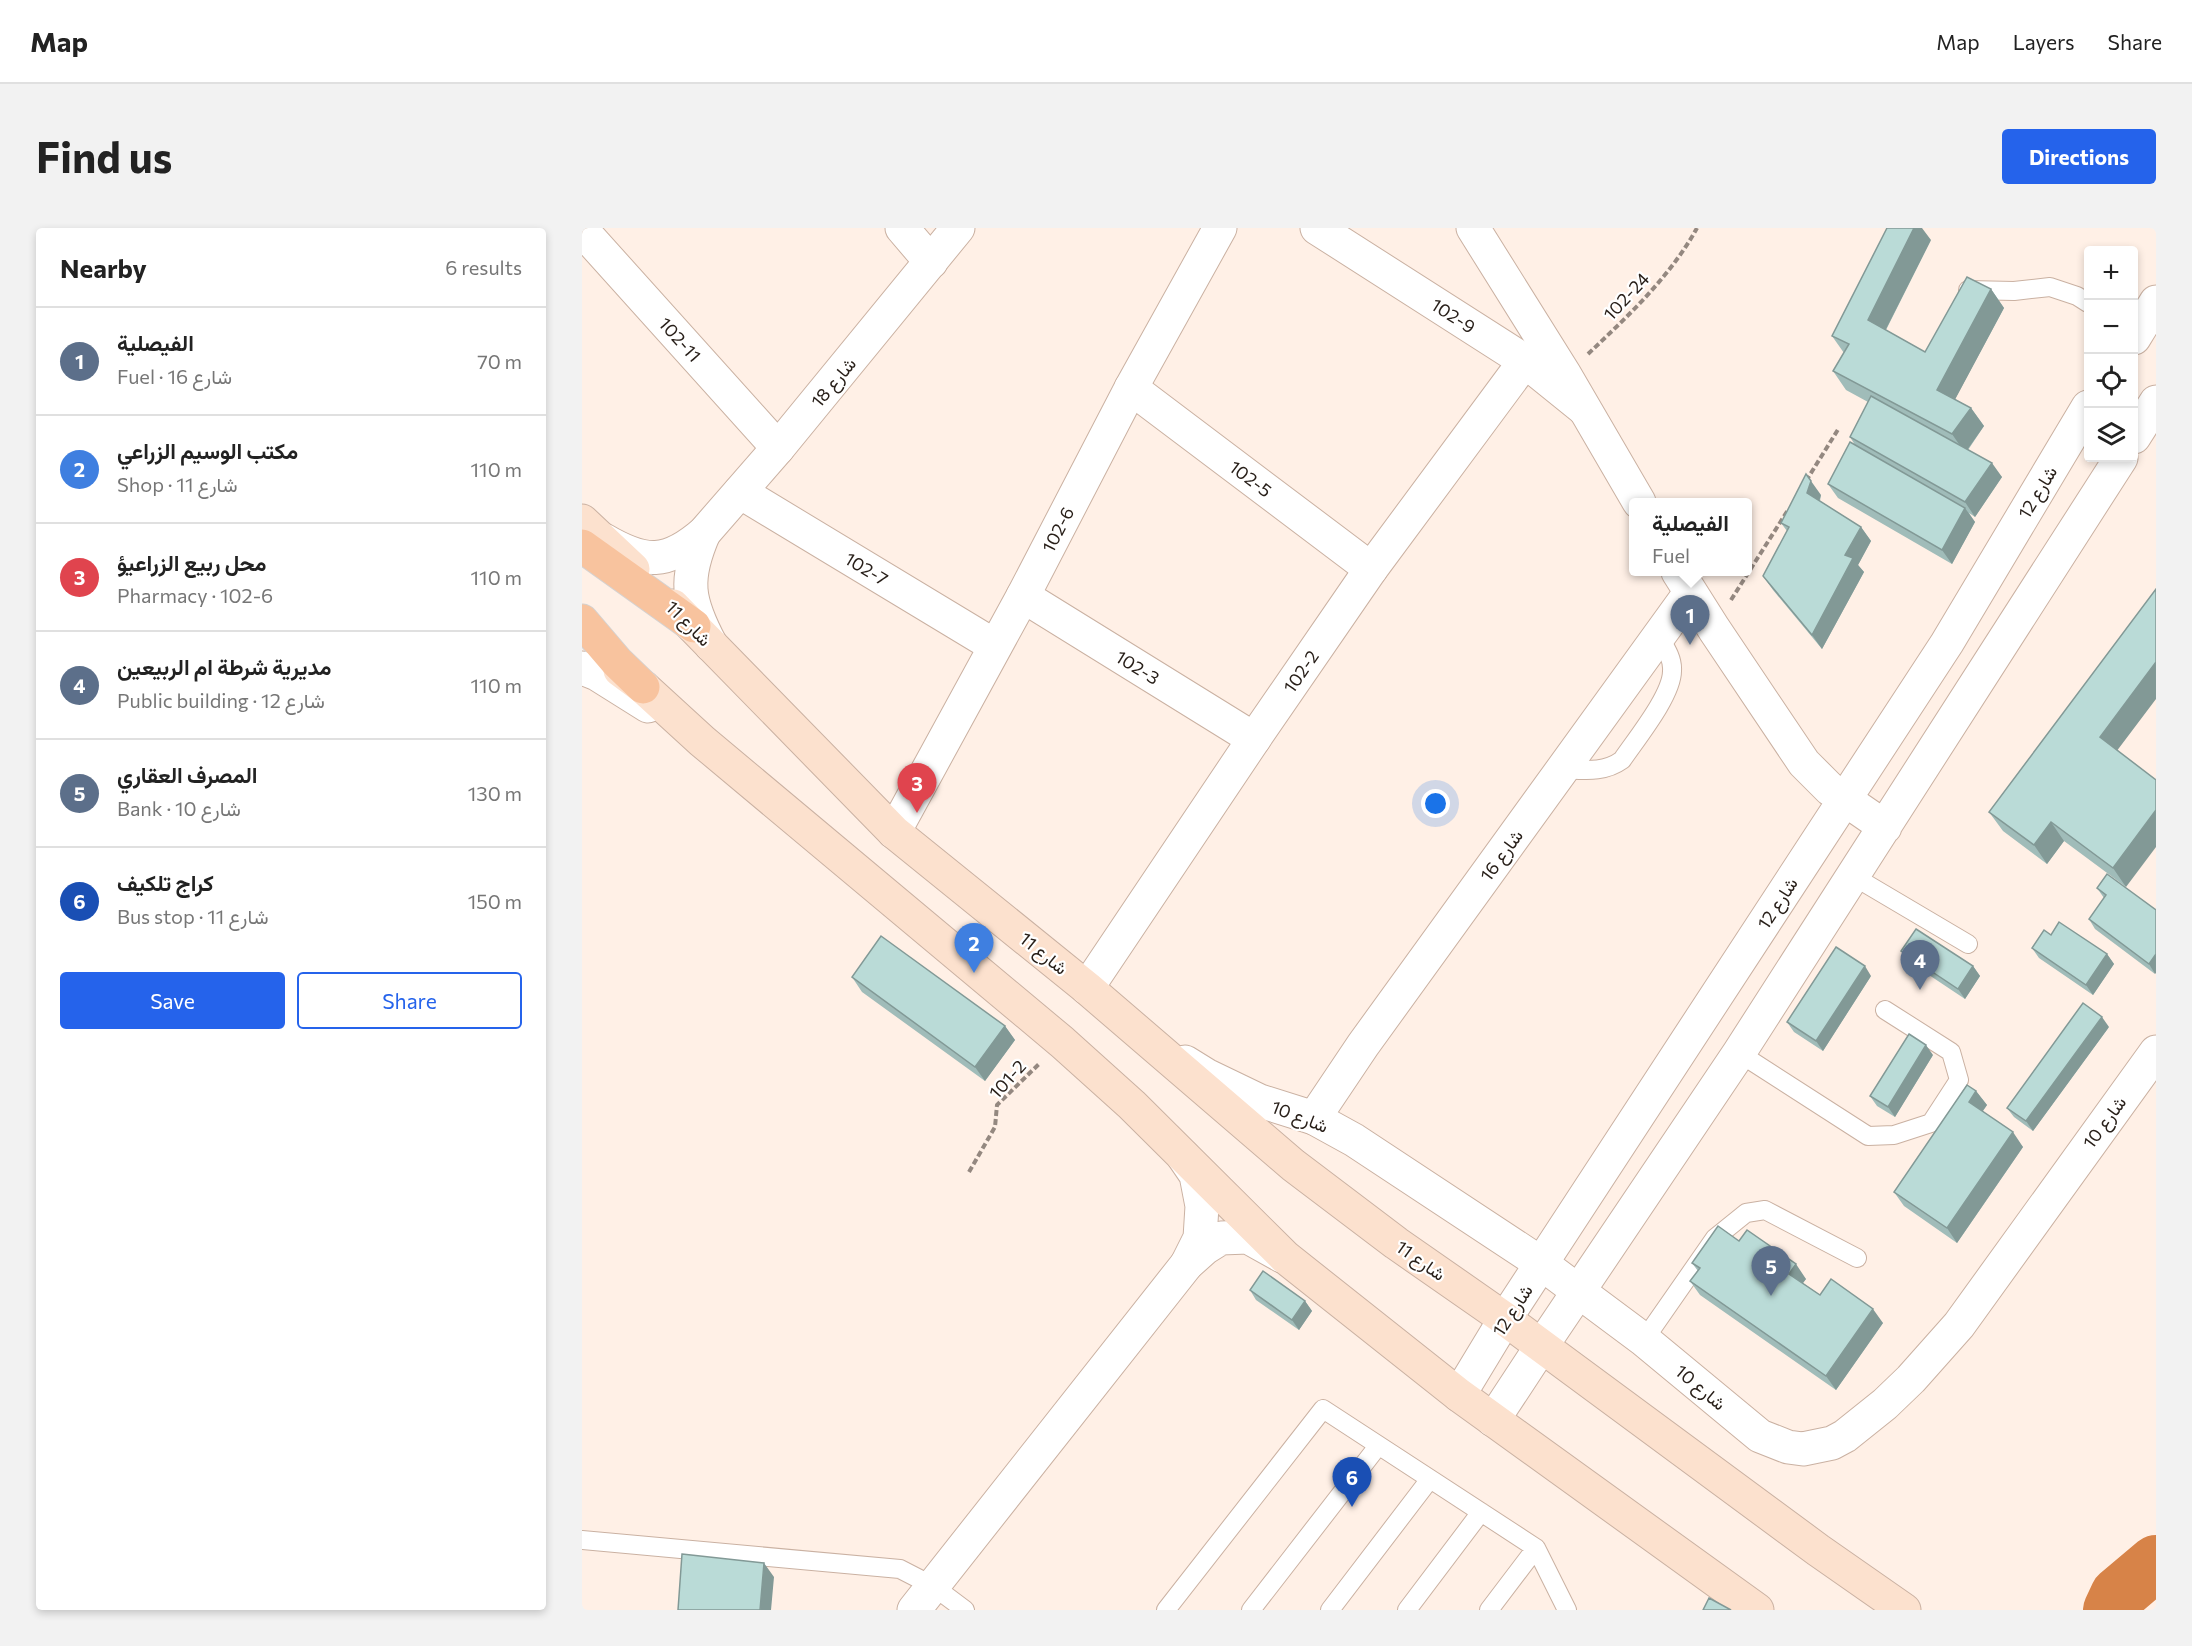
<!DOCTYPE html>
<html lang="en">
<head>
<meta charset="utf-8">
<style>
  :root { --surface:#fff; --page:#f2f2f2; --text:#222; --muted:#767676; --line:#e0e0e0; --accent:#2563eb }
  body { margin:0; font-family:Commissioner,Vazirmatn,sans-serif; background:var(--page); color:var(--text) }
  .controls { position:absolute; right:18px; top:18px; display:grid; overflow:hidden; border-radius:6px; box-shadow:0 3px 9px #0003 }
  .controls button { width:54px; height:54px; display:grid; place-items:center; padding:0; border:0; border-bottom:2px solid var(--line); background:var(--surface); color:var(--text); font:30px sans-serif }
  .you { position:absolute; left:854px; top:576px; width:21px; height:21px; margin:-15px; border:4px solid #fff; border-radius:50%; background:#1a73e8; box-shadow:0 0 0 9px #1a73e833 }
  .badge { display:grid; place-items:center; width:39px; height:39px; border-radius:50%; background:var(--accent); color:#fff; font-size:20px; font-weight:700 }
  .pin { position:absolute; translate:-50% -50px; filter:drop-shadow(0 2px 3px #0008) }
  .pin::after { content:''; position:absolute; top:32px; width:21px; height:18px; background:inherit; clip-path:polygon(0 0,100% 0,50% 100%) }
  .popup { position:absolute; left:1047px; top:270px; width:123px; height:78px; box-sizing:border-box; display:grid; place-content:center; border-radius:6px; background:var(--surface); filter:drop-shadow(0 2px 4px #0005); font-size:20px; white-space:nowrap; color:var(--muted) }
  .popup b { font-size:22px; color:var(--text) }
  .popup::after { content:''; position:absolute; left:50%; top:100%; margin-left:-12px; border:12px solid transparent; border-top-color:var(--surface) }
  .list { margin:0; padding:0; list-style:none }
  h2 { display:flex; justify-content:space-between; align-items:center; height:78px; margin:0; padding:0 24px; font-size:26px }
  h2 small { font-size:20px; font-weight:400; color:var(--muted) }
  .list li { display:grid; grid-template-columns:39px 1fr auto; gap:18px; align-items:center; box-sizing:border-box; height:108px; padding:0 24px; border-top:2px solid var(--line) }
  .list b { display:block; font-size:22px; white-space:nowrap }
  .list p { margin:0; font-size:20px; white-space:nowrap; color:var(--muted) }
  .list em { font-size:20px; font-style:normal; color:var(--muted) }
  .actions { display:flex; gap:12px; padding:18px 24px }
  .actions a { flex:1; padding:14px 0; border:2px solid var(--accent); border-radius:6px; text-align:center; font-size:21px; color:var(--accent) }
  .actions .main { background:var(--accent); color:#fff }
  .icon { flex:none; width:33px; height:33px; fill:none; stroke:currentColor; stroke-width:2; stroke-linecap:round; stroke-linejoin:round }
  .map { position:relative; flex:none; width:1574px; height:1382px; overflow:hidden; border-radius:6px }
  header { display:flex; align-items:center; gap:36px; box-sizing:border-box; height:84px; padding:0 30px; background:var(--surface); border-bottom:2px solid var(--line) }
  header strong { font-size:28px }
  nav { display:flex; gap:33px; margin-inline-start:auto; font-size:21px }
  .intro { display:flex; align-items:center; justify-content:space-between; box-sizing:border-box; height:144px; padding:0 36px }
  h1 { margin:0; font-size:42px }
  .button { padding:15px 27px; border-radius:6px; background:var(--accent); color:#fff; font-size:21px; font-weight:700 }
  main { display:flex; gap:36px; padding:0 36px }
  aside { flex:1; background:var(--surface); border-radius:6px; box-shadow:0 3px 9px #0003 }
  .map>svg:first-child { display:block }
  .lines { fill:none; stroke-linecap:round; stroke-linejoin:round }
  .river { stroke:#d78348; stroke-width:56 }
  .service-casing { stroke:#cab1a2; stroke-width:20 }
  .minor-casing { stroke:#cab1a2; stroke-width:35 }
  .tertiary-casing { stroke:#cab1a2; stroke-width:35 }
  .secondary-casing { stroke:#cab1a2; stroke-width:35 }
  .primary-casing { stroke:#d4d2d1; stroke-width:35 }
  .path { stroke:#948880; stroke-width:4; stroke-dasharray:6 3; stroke-linecap:butt }
  .service { stroke:#fff; stroke-width:18 }
  .minor { stroke:#fff; stroke-width:33 }
  .tertiary { stroke:#fff; stroke-width:33 }
  .secondary { stroke:#fce1ce; stroke-width:33 }
  .primary { stroke:#f8c39e; stroke-width:33 }
  .wall { fill:#a0bcb9 }
  .shaded-wall { fill:#829996 }
  .building { fill:#badbd7; stroke:#829996; stroke-width:1.5 }
  .labels { text-anchor:middle; dominant-baseline:central; stroke-width:4.5; stroke-linejoin:round; paint-order:stroke }
  .street-label { font-size:18px; fill:#29201a; stroke:#fff }
</style>
</head>
<body>
<header>
<strong>Map</strong>
<nav><a>Map</a><a>Layers</a><a>Share</a></nav>
</header>
<div class="intro"><h1>Find us</h1><a class="button">Directions</a></div>
<main>
<aside>
<h2>Nearby<small>6 results</small></h2>
<ul class="list">
<li><span class="badge" style="background:#5c6f8a">1</span><div><b>الفيصلية</b><p>Fuel · شارع 16</p></div><em>70 m</em></li>
<li><span class="badge" style="background:#3f7fe0">2</span><div><b>مكتب الوسيم الزراعي</b><p>Shop · شارع 11</p></div><em>110 m</em></li>
<li><span class="badge" style="background:#e0444e">3</span><div><b>محل ربيع الزراعيؤ</b><p>Pharmacy · 102-6</p></div><em>110 m</em></li>
<li><span class="badge" style="background:#5c6f8a">4</span><div><b>مديرية شرطة ام الربيعين</b><p>Public building · شارع 12</p></div><em>110 m</em></li>
<li><span class="badge" style="background:#5c6f8a">5</span><div><b>المصرف العقاري</b><p>Bank · شارع 10</p></div><em>130 m</em></li>
<li><span class="badge" style="background:#1a4fb4">6</span><div><b>كراج تلكيف</b><p>Bus stop · شارع 11</p></div><em>150 m</em></li>
</ul>
<div class="actions"><a class="main">Save</a><a>Share</a></div>
</aside>
<div class="map">
<svg width="1574" height="1382" viewBox="0 0 1574 1382">
  <rect width="100%" height="100%" fill="#fff0e6"/>
  <g class="lines">
    <!-- river -->
    <path class="river" d="M1529,1382L1536,1367L1574,1335"/>
    <!-- service casing -->
    <g class="service-casing">
      <path id="service" d="M1386,62L1432,63L1468,59L1495,68L1506,75
        M981,541C1003,542 1022,545 1040,532C1055,510 1090,467 1090,443C1091,430 1083,419 1077,409
        M1271,648L1386,716
        M1157,825L1286,908L1312,907L1349,895L1377,852L1369,824L1303,782
        M1062,1112L1133,1010L1164,985L1183,982L1275,1030
        M0,1312L318,1341L351,1358L383,1382
        M584,1382L741,1181L954,1320L985,1382
        M669,1382L796,1218
        M748,1382L848,1251
        M825,1382L899,1284
        M907,1382L954,1320"/>
    </g>
    <!-- minor casing -->
    <g class="minor-casing">
      <g id="minor">
        <path d="M320,0L349,34"/>
        <path id="s1" d="M735,0L943,133L1001,180"/>
        <path id="s2" d="M0,2L196,220"/>
        <path id="s3" d="M549,160L789,341"/>
        <path id="s4" d="M158,264L413,418"/>
        <path d="M122,305C102,351 105,372 129,417"/>
        <path d="M22,312C63,336 85,337 122,305L196,220L376,0"/>
        <path id="s5" d="M441,368L672,511"/>
        <path d="M0,440L15,446L66,478"/>
        <path id="s6" d="M312,604L441,368L549,160L638,0"/>
        <path id="s7" d="M505,760L672,511L789,341L943,133"/>
        <path d="M603,834L624,847L678,873L732,890L772,912L960,1036L1062,1112L1178,1208L1206,1219L1221,1221L1250,1215L1263,1208L1303,1176L1329,1151L1377,1097L1574,824"/>
        <path d="M732,890L781,817L1108,365"/>
        <path d="M601,928L614,947L620,978L618,1010L605,1036"/>
        <path d="M332,1382L605,1036L623,1020L639,1010L666,1009L700,1028"/>
      </g>
    </g>
    <!-- tertiary casing -->
    <g class="tertiary-casing">
      <path id="tertiary" d="M891,0L983,147L1057,274
        M1552,110L1574,74
        M1552,209L1574,174
        M1096,344L1132,401L1222,535L1248,561L1303,599
        M877,1167L923,1091L1365,415L1506,179
        M911,1192L959,1119L1157,825L1539,230"/>
    </g>
    <!-- secondary casing -->
    <g class="secondary-casing">
      <path id="secondary" d="M0,293L51,341
        M91,378L312,604L505,760L711,937L814,1015L923,1091L1236,1322L1322,1382
        M38,442L61,459L120,513L480,814L550,877L703,1029L877,1167L1175,1382"/>
    </g>
    <!-- primary casing -->
    <g class="primary-casing">
      <path id="primary" d="M0,318L112,398
        M0,393L35,434L61,459"/>
    </g>
    <!-- path -->
    <path class="path" d="M1006,126C1046,88 1088,49 1115,0
      M1224,253L1257,200
      M1149,372L1206,282
      M387,944L413,899L415,877L458,835"/>
    <!-- service -->
    <use href="#service" class="service"/>
    <!-- minor -->
    <use href="#minor" class="minor"/>
    <!-- tertiary -->
    <use href="#tertiary" class="tertiary"/>
    <!-- secondary -->
    <use href="#secondary" class="secondary"/>
    <!-- primary -->
    <use href="#primary" class="primary"/>
  </g>
  <!-- wall -->
  <path class="wall" d="M1349,12L1304,102L1343,124L1409,61L1422,80L1373,171L1389,180L1402,198L1386,222L1420,249L1393,289L1387,285L1393,294L1370,336L1256,270L1246,256L1273,217L1268,209L1286,174L1264,162L1251,143L1262,125L1250,108Z
    M1239,267L1238,273L1279,299L1289,313L1276,337L1282,344L1240,421L1191,362L1181,348L1205,303L1199,295Z
    M1535,523L1544,659L1482,613L1465,636L1421,603L1407,584Z
    M1525,646L1573,746L1513,701L1507,691L1522,670L1515,660Z
    M1469,707L1525,726L1532,736L1511,767L1457,730L1450,720Z
    M1319,723L1391,738L1398,748L1383,771L1326,733Z
    M1289,748L1241,823L1212,804L1205,794Z
    M270,749L423,798L433,812L403,853L280,764Z
    M1527,799L1451,903L1432,889L1425,880Z
    M1351,827L1313,889L1295,878L1288,868Z
    M1394,863L1405,877L1401,883L1441,919L1375,1015L1322,978L1312,964Z
    M1157,1013L1224,1051L1221,1055L1238,1067L1301,1095L1254,1162L1118,1067L1108,1053L1116,1043L1110,1035Z
    M668,1062L723,1073L730,1083L717,1102L674,1072Z"/>
  <!-- shaded-wall -->
  <path class="shaded-wall" d="M1332,0H1340L1349,12L1299,111L1286,92Z
    M1409,61L1422,80L1368,181L1355,162Z
    M1389,180L1402,198L1383,225L1370,206Z
    M1410,235L1420,249L1393,289L1383,274Z
    M1229,253L1239,267L1235,280L1225,265Z
    M1383,280L1393,294L1370,336L1360,322Z
    M1279,299L1289,313L1276,337L1282,344L1240,421L1230,407L1263,327Z
    M1574,434V471L1531,528L1518,509Z
    M1574,582V619L1544,659L1531,640Z
    M1469,594L1482,613L1465,636L1452,617Z
    M1525,726L1532,736L1511,767L1504,757Z
    M1574,726V745L1573,746L1567,736Z
    M1283,738L1289,748L1241,823L1234,813Z
    M1391,738L1398,748L1383,771L1376,761Z
    M1520,789L1527,799L1451,903L1444,893Z
    M423,798L433,812L403,853L393,839Z
    M1344,817L1351,827L1313,889L1306,879Z
    M1394,863L1405,877L1397,888L1387,874Z
    M1431,904L1441,919L1375,1015L1365,1000Z
    M1214,1036L1224,1051L1217,1060L1207,1046Z
    M723,1073L730,1083L717,1102L710,1092Z
    M1291,1081L1301,1095L1254,1162L1244,1148Z
    M182,1335L192,1349L189,1382H178Z"/>
  <!-- building -->
  <path class="building" d="M1305,0H1332L1286,92L1343,124L1385,49L1409,61L1355,162L1389,180L1370,206L1251,143L1267,116L1250,108Z
    M1289,168L1410,235L1383,274L1268,209Z
    M1268,214L1383,280L1360,322L1246,256Z
    M1224,246L1229,253L1225,265L1279,299L1263,327L1271,330L1230,407L1181,348L1207,299L1199,295Z
    M1574,361V434L1518,509L1574,552V582L1531,640L1469,594L1452,617L1407,584Z
    M1525,646L1574,682V726L1567,736L1507,691L1524,667L1515,660Z
    M1477,694L1525,726L1504,757L1450,720L1462,702L1469,707Z
    M1334,701L1391,738L1376,761L1319,723Z
    M299,708L423,798L393,839L270,749Z
    M1254,719L1283,738L1234,813L1205,794Z
    M1501,775L1520,789L1444,893L1425,880Z
    M1327,806L1344,817L1306,879L1288,868Z
    M1385,857L1394,863L1387,874L1431,904L1365,1000L1312,964Z
    M1136,998L1157,1013L1165,1002L1214,1036L1207,1046L1238,1067L1249,1051L1291,1081L1244,1148L1108,1053L1118,1040L1110,1035Z
    M681,1043L723,1073L710,1092L668,1062Z
    M100,1326L182,1335L178,1382H96Z
    M1127,1370L1149,1382H1121Z"/>
  <g class="labels">
    <!-- street labels -->
    <g class="street-label">
      <text transform="translate(1044 68) rotate(-47)">102-24</text>
      <text stroke="none"><textPath href="#s1" startOffset="162">102-9</textPath></text>
      <text stroke="none"><textPath href="#s2" startOffset="147">102-11</textPath></text>
      <text transform="translate(251 154) rotate(-50)">شارع 18</text>
      <text stroke="none"><textPath href="#s3" startOffset="150">102-5</textPath></text>
      <text transform="translate(1455 264) rotate(-59)">شارع 12</text>
      <text stroke="none"><textPath href="#s6" startOffset="344">102-6</textPath></text>
      <text stroke="none"><textPath href="#s4" startOffset="148">102-7</textPath></text>
      <text transform="translate(107 395) rotate(45)">شارع 11</text>
      <text stroke="none"><textPath href="#s5" startOffset="135">102-3</textPath></text>
      <text stroke="none"><textPath href="#s7" startOffset="382">102-2</textPath></text>
      <text transform="translate(919 627) rotate(-54)">شارع 16</text>
      <text transform="translate(1195 675) rotate(-57)">شارع 12</text>
      <text transform="translate(462 725) rotate(39)">شارع 11</text>
      <text transform="translate(425 851) rotate(-48)">101-2</text>
      <text transform="translate(718 888) rotate(21)">شارع 10</text>
      <text transform="translate(1522 894) rotate(-54)">شارع 10</text>
      <text transform="translate(839 1032) rotate(35)">شارع 11</text>
      <text transform="translate(930 1082) rotate(-57)">شارع 12</text>
      <text transform="translate(1119 1159) rotate(40)">شارع 10</text>
    </g>
  </g>
</svg>
<div class="controls">
<button>+</button>
<button>−</button>
<button><svg class="icon" aria-label="locate" viewBox="0 0 24 24"><circle cx="12" cy="12" r="6"/><path d="M12 2v4M12 18v4M2 12h4M18 12h4"/></svg></button>
<button><svg class="icon" aria-label="layers" viewBox="0 0 24 24"><path d="M12 4l9 5-9 5-9-5zM3 14l9 5 9-5"/></svg></button>
</div>
<div class="you"></div>
<div class="pin badge" style="left:1108px;top:417px;background:#5c6f8a">1</div>
<div class="popup"><b>الفيصلية</b>Fuel</div>
<div class="pin badge" style="left:392px;top:745px;background:#3f7fe0">2</div>
<div class="pin badge" style="left:335px;top:585px;background:#e0444e">3</div>
<div class="pin badge" style="left:1338px;top:762px;background:#5c6f8a">4</div>
<div class="pin badge" style="left:1189px;top:1068px;background:#5c6f8a">5</div>
<div class="pin badge" style="left:770px;top:1279px;background:#1a4fb4">6</div>
</div>
</main>
</body>
</html>
